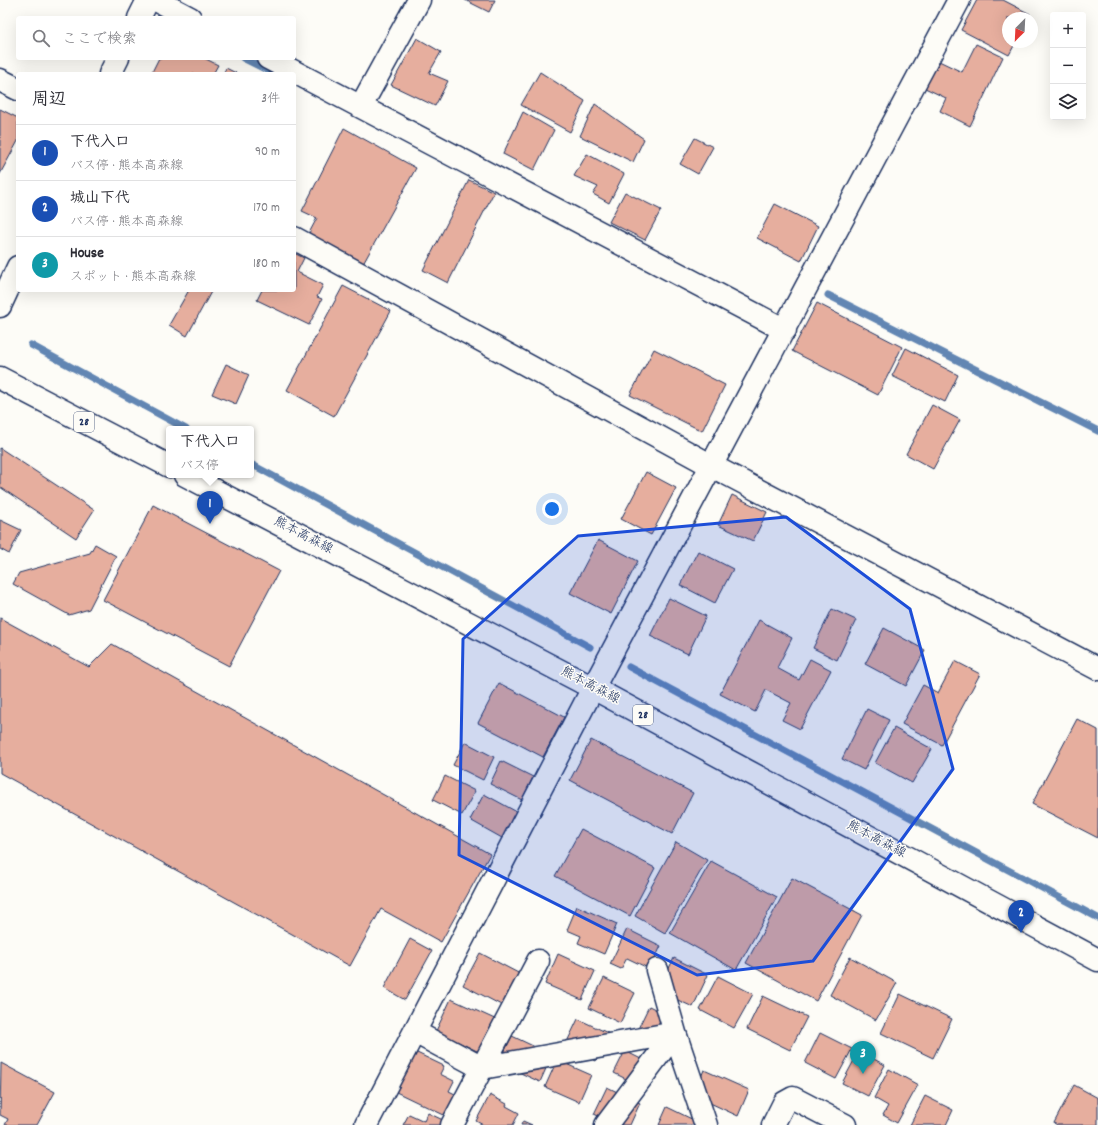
<!DOCTYPE html>
<html lang="ja">
<head>
<meta charset="utf-8">
<style>
  :root { --surface:#fff; --page:#f7f7f7; --text:#2b2b33; --muted:#7c7c81; --line:#e1e1e2; --accent:#1a73e8 }
  body { margin:0; font-family:Dekko,"Klee One",sans-serif; background:var(--page); color:var(--text) }
  .controls { position:absolute; right:12px; top:12px; display:grid; overflow:hidden; border-radius:4px; box-shadow:0 4px 16px #0002 }
  .controls button { width:36px; height:36px; display:grid; place-items:center; padding:0; border:0; border-bottom:1px solid var(--line); background:var(--surface); color:var(--text); font:20px sans-serif }
  .compass { position:absolute; left:1002px; top:12px; width:36px; height:36px; border-radius:50%; background:var(--surface); box-shadow:0 4px 16px #0002; rotate:204deg }
  .you { position:absolute; left:552px; top:509px; width:14px; height:14px; margin:-10px; border:3px solid #fff; border-radius:50%; background:#1a73e8; box-shadow:0 0 0 6px #1a73e833 }
  .badge { display:grid; place-items:center; width:26px; height:26px; border-radius:50%; background:var(--accent); color:#fff; font-size:13px; font-weight:700 }
  .pin { position:absolute; translate:-50% -33px; filter:drop-shadow(0 1px 2px #0008) }
  .pin::after { content:''; position:absolute; top:21px; width:14px; height:12px; background:inherit; clip-path:polygon(0 0,100% 0,50% 100%) }
  .popup { position:absolute; left:166px; top:426px; width:88px; height:52px; box-sizing:border-box; display:grid; place-content:center; border-radius:4px; background:var(--surface); filter:drop-shadow(0 1px 3px #0005); font-size:13px; white-space:nowrap; color:var(--muted) }
  .popup b { font-size:15px; color:var(--text) }
  .popup::after { content:''; position:absolute; left:50%; top:100%; margin-left:-8px; border:8px solid transparent; border-top-color:var(--surface) }
  .list { margin:0; padding:0; list-style:none }
  h2 { display:flex; justify-content:space-between; align-items:center; height:52px; margin:0; padding:0 16px; font-size:17px }
  h2 small { font-size:13px; font-weight:400; color:var(--muted) }
  .list li { display:grid; grid-template-columns:26px 1fr auto; gap:12px; align-items:center; box-sizing:border-box; height:56px; padding:0 16px; border-top:1px solid var(--line) }
  .list b { display:block; font-size:15px; white-space:nowrap }
  .list p { margin:0; font-size:13px; white-space:nowrap; color:var(--muted) }
  .list em { font-size:13px; font-style:normal; color:var(--muted) }
  .icon { flex:none; width:22px; height:22px; fill:none; stroke:currentColor; stroke-width:2; stroke-linecap:round; stroke-linejoin:round }
  .map { position:relative; flex:none; width:1098px; height:1125px; overflow:hidden }
  .search { position:absolute; background:var(--surface); box-shadow:0 4px 16px #0002; left:16px; top:16px; width:280px; height:44px; display:flex; align-items:center; gap:10px; box-sizing:border-box; padding:0 14px; border-radius:4px; color:var(--muted); font-size:15px }
  .panel { position:absolute; background:var(--surface); box-shadow:0 4px 16px #0002; left:16px; top:72px; width:280px; height:220px; border-radius:4px }
  .map>svg:first-child { display:block }
  .lines { fill:none; stroke-linecap:round; stroke-linejoin:round }
  .stream { stroke:#6286b3; stroke-width:7 }
  .building { fill:#e6ae9e; stroke:#1b2f5e }
  .minor-casing { stroke:#1b2f5e; stroke-width:25 }
  .tertiary-casing { stroke:#1b2f5e; stroke-width:25 }
  .primary-casing { stroke:#1b2f5e; stroke-width:25 }
  .minor { stroke:#fdfcf7; stroke-width:22 }
  .tertiary { stroke:#fdfcf7; stroke-width:22 }
  .primary { stroke:#fdfcf7; stroke-width:22 }
  .marked { fill:#1d4ed8; fill-opacity:0.2; stroke:#1d4ed8; stroke-width:3; stroke-linejoin:round }
  .labels { text-anchor:middle; dominant-baseline:central; stroke-width:3; stroke-linejoin:round; paint-order:stroke }
  .shield { fill:#fdfcf7; stroke:#5f6c8c; stroke-width:1 }
  .shield-label { font-size:12px; font-weight:bold; fill:#1b2f5e }
  .street-label { font-size:13px; fill:#1b2f5e; stroke:#fdfcf7 }
</style>
</head>
<body>
<div class="map">
<svg width="1098" height="1125" viewBox="0 0 1098 1125">
  <rect width="100%" height="100%" fill="#fdfcf7"/>
  <filter id="ink" filterUnits="userSpaceOnUse"><feTurbulence type="fractalNoise" baseFrequency=".025" numOctaves="2"/><feDisplacementMap in="SourceGraphic" scale="8" xChannelSelector="R" yChannelSelector="G"/><feConvolveMatrix kernelMatrix="1 2 1 2 8 2 1 2 1" color-interpolation-filters="sRGB"/></filter>
  <g filter="url(#ink)">
    <g class="lines">
      <!-- stream -->
      <path class="stream" d="M243,58L275,74
        M828,295L1098,431
        M31,345L186,429
        M251,464L590,647
        M629,667L1098,918"/>
    </g>
    <!-- building -->
    <path class="building" d="M465,0H495L489,12Z
      M977,0H1003L1030,14L1028,18H1008V42H1016L1009,55L961,30Z
      M417,38L441,52L429,73L448,81L435,106L391,85Z
      M976,44L1003,57L970,126L940,111L946,98L925,88L939,61L962,72Z
      M159,58H204L218,65L213,74H151Z
      M226,68L238,74H223Z
      M540,72L585,101L570,132L521,105Z
      M595,104L644,139L633,162L580,136Z
      M0,109L18,118V141L0,174Z
      M523,112L554,130L534,170L503,154Z
      M344,128L416,168L363,264L308,235L317,218L302,211Z
      M695,138L713,147L698,174L680,164Z
      M587,154L624,174L609,203L593,194L598,187L574,176Z
      M469,180L494,192L448,283L423,270Z
      M625,192L661,210L645,240L609,222Z
      M775,204L818,226L801,261L757,238Z
      M294,253L304,258L297,272L323,285L317,297L322,299L309,325L257,300L262,290H294Z
      M343,286L391,311L334,416L287,390Z
      M189,290H212L187,336L169,325Z
      M817,303L902,347L878,395L792,351Z
      M906,348L958,375L945,402L892,376Z
      M654,349L725,385L702,431L630,395Z
      M226,364L249,375L236,404L212,394Z
      M932,405L960,420L933,469L906,454Z
      M0,448L94,510L76,538L0,487Z
      M646,472L676,488L651,535L621,519Z
      M732,495L767,512L753,541L718,525Z
      M153,505L279,571L229,666L103,600Z
      M0,520L21,530L9,554L0,549Z
      M598,540L638,561L611,614L570,593Z
      M95,544L116,556L89,609L69,615L13,584L19,573L90,553Z
      M698,551L733,569L715,603L680,585Z
      M669,598L706,616L688,654L650,636Z
      M832,609L856,620L837,660L813,648Z
      M0,618L89,667L112,644L490,854L441,942L381,909L350,966L0,773Z
      M759,620L792,638L777,668L799,680L810,659L831,670L800,729L782,720L791,703L766,690L755,712L720,694Z
      M884,628L925,650L906,686L865,664Z
      M955,661L980,674L942,745L902,724L923,685L938,693Z
      M499,683L564,717L543,757L478,723Z
      M867,709L889,720L864,770L842,759Z
      M1077,719L1098,730V838L1032,804Z
      M894,728L932,749L912,783L875,763Z
      M591,740L693,793L672,834L570,780Z
      M465,742L494,757L483,780L453,765Z
      M501,761L533,777L522,800L490,784Z
      M445,776L475,791L462,815L433,800Z
      M484,794L517,812L502,838L470,820Z
      M581,829L655,868L630,916L555,876Z
      M676,842L707,860L665,933L635,916Z
      M711,861L777,897L736,970L670,933Z
      M792,878L862,915L816,1001L746,963Z
      M577,906L617,924L604,954L578,943L581,936L567,930Z
      M627,929L661,946L650,969L627,958L621,969L610,964Z
      M410,939L432,951L405,1000L384,988Z
      M480,953L522,975L505,1007L463,985Z
      M558,954L595,971L582,1000L545,984Z
      M850,957L897,983L876,1020L830,995Z
      M674,958L708,975L693,1007L658,991Z
      M718,976L753,994L734,1028L700,1010Z
      M604,978L635,993L620,1023L589,1008Z
      M900,994L952,1019L933,1058L881,1033Z
      M763,996L807,1017L790,1050L747,1029Z
      M451,999L499,1021L483,1054L436,1031Z
      M649,1006L681,1022L633,1039Z
      M578,1019L610,1034L596,1061L565,1046Z
      M820,1033L852,1049L836,1079L805,1063Z
      M512,1036L552,1055L540,1082L499,1063Z
      M625,1051L657,1067L646,1089L614,1073Z
      M859,1051L885,1065L868,1096L842,1083Z
      M415,1052L444,1066L440,1074L454,1081L449,1091L457,1095L446,1116L396,1092Z
      M557,1060L591,1075L579,1102L545,1087Z
      M1,1063L55,1092L37,1125H5L8,1119L0,1115Z
      M889,1069L918,1085L897,1123L883,1115L888,1106L874,1098Z
      M704,1070L749,1090L738,1116L693,1095Z
      M1074,1085L1098,1098V1125H1057L1054,1123Z
      M607,1087L640,1103L630,1125H618L594,1114Z
      M490,1095L507,1104L506,1106L519,1113L513,1125H483L476,1121Z
      M925,1096L953,1110L946,1125H910Z
      M667,1107L704,1125H659Z
      M428,1113L445,1121L444,1125H403L409,1114L424,1121Z
      M523,1121L532,1125H521Z"/>
    <g class="lines">
      <!-- minor casing -->
      <g class="minor-casing">
        <path id="minor" d="M156,0L190,18
          M268,58L785,330
          M0,80L18,89
          M361,106L419,0
          M294,238L712,466L1098,669
          M415,1032L482,1068L675,1033L706,1125
          M366,1125L593,688L959,0
          M452,1125L538,961
          M606,1125L675,1033L657,970
          M773,1125L784,1103L793,1098L845,1125"/>
      </g>
      <!-- tertiary casing -->
      <g class="tertiary-casing">
        <path id="tertiary" d="M139,18L148,0
          M110,74L118,58
          M0,306L18,267"/>
      </g>
      <!-- primary casing -->
      <g class="primary-casing">
        <path id="primary" d="M0,378L169,466
          M185,475L593,688L1098,960"/>
      </g>
      <!-- minor -->
      <use href="#minor" class="minor"/>
      <!-- tertiary -->
      <use href="#tertiary" class="tertiary"/>
      <!-- primary -->
      <use href="#primary" class="primary"/>
    </g>
  </g>
  <!-- marked area -->
  <path class="marked" d="M786,517L910,609L953,769L813,961L697,975L459,855L463,639L578,536Z"/>
  <g class="labels">
    <!-- shield labels -->
    <g class="shield">
      <rect x="74" y="412" width="20" height="20" rx="3"/>
      <rect x="633" y="705" width="20" height="20" rx="3"/>
    </g>
    <g class="shield-label">
      <text x="84" y="422">28</text>
      <text x="643" y="715">28</text>
    </g>
    <!-- street labels -->
    <g class="street-label">
      <text transform="translate(303 536) rotate(28)">熊本高森線</text>
      <text transform="translate(590 686) rotate(28)">熊本高森線</text>
      <text transform="translate(876 840) rotate(28)">熊本高森線</text>
    </g>
  </g>
</svg>
<div class="controls">
<button>+</button>
<button>−</button>
<button><svg class="icon" aria-label="layers" viewBox="0 0 24 24"><path d="M12 4l9 5-9 5-9-5zM3 14l9 5 9-5"/></svg></button>
</div>
<svg class="compass" viewBox="-18 -18 36 36"><path d="M0-13l5 13h-10z" fill="#e53935"/><path d="M0 13l5-13h-10z" fill="#7c7c81"/></svg>
<div class="you"></div>
<div class="pin badge" style="left:210px;top:524px;background:#1a4fb4">1</div>
<div class="popup"><b>下代入口</b>バス停</div>
<div class="pin badge" style="left:1021px;top:933px;background:#1a4fb4">2</div>
<div class="pin badge" style="left:863px;top:1074px;background:#0f9aa8">3</div>
<div class="search"><svg class="icon" aria-label="search" viewBox="0 0 24 24"><circle cx="10" cy="10" r="6"/><path d="M15 15l6 6"/></svg>ここで検索</div>
<section class="panel">
<h2>周辺<small>3件</small></h2>
<ul class="list">
<li><span class="badge" style="background:#1a4fb4">1</span><div><b>下代入口</b><p>バス停 · 熊本高森線</p></div><em>90 m</em></li>
<li><span class="badge" style="background:#1a4fb4">2</span><div><b>城山下代</b><p>バス停 · 熊本高森線</p></div><em>170 m</em></li>
<li><span class="badge" style="background:#0f9aa8">3</span><div><b>House</b><p>スポット · 熊本高森線</p></div><em>180 m</em></li>
</ul>
</section>
</div>
</body>
</html>
